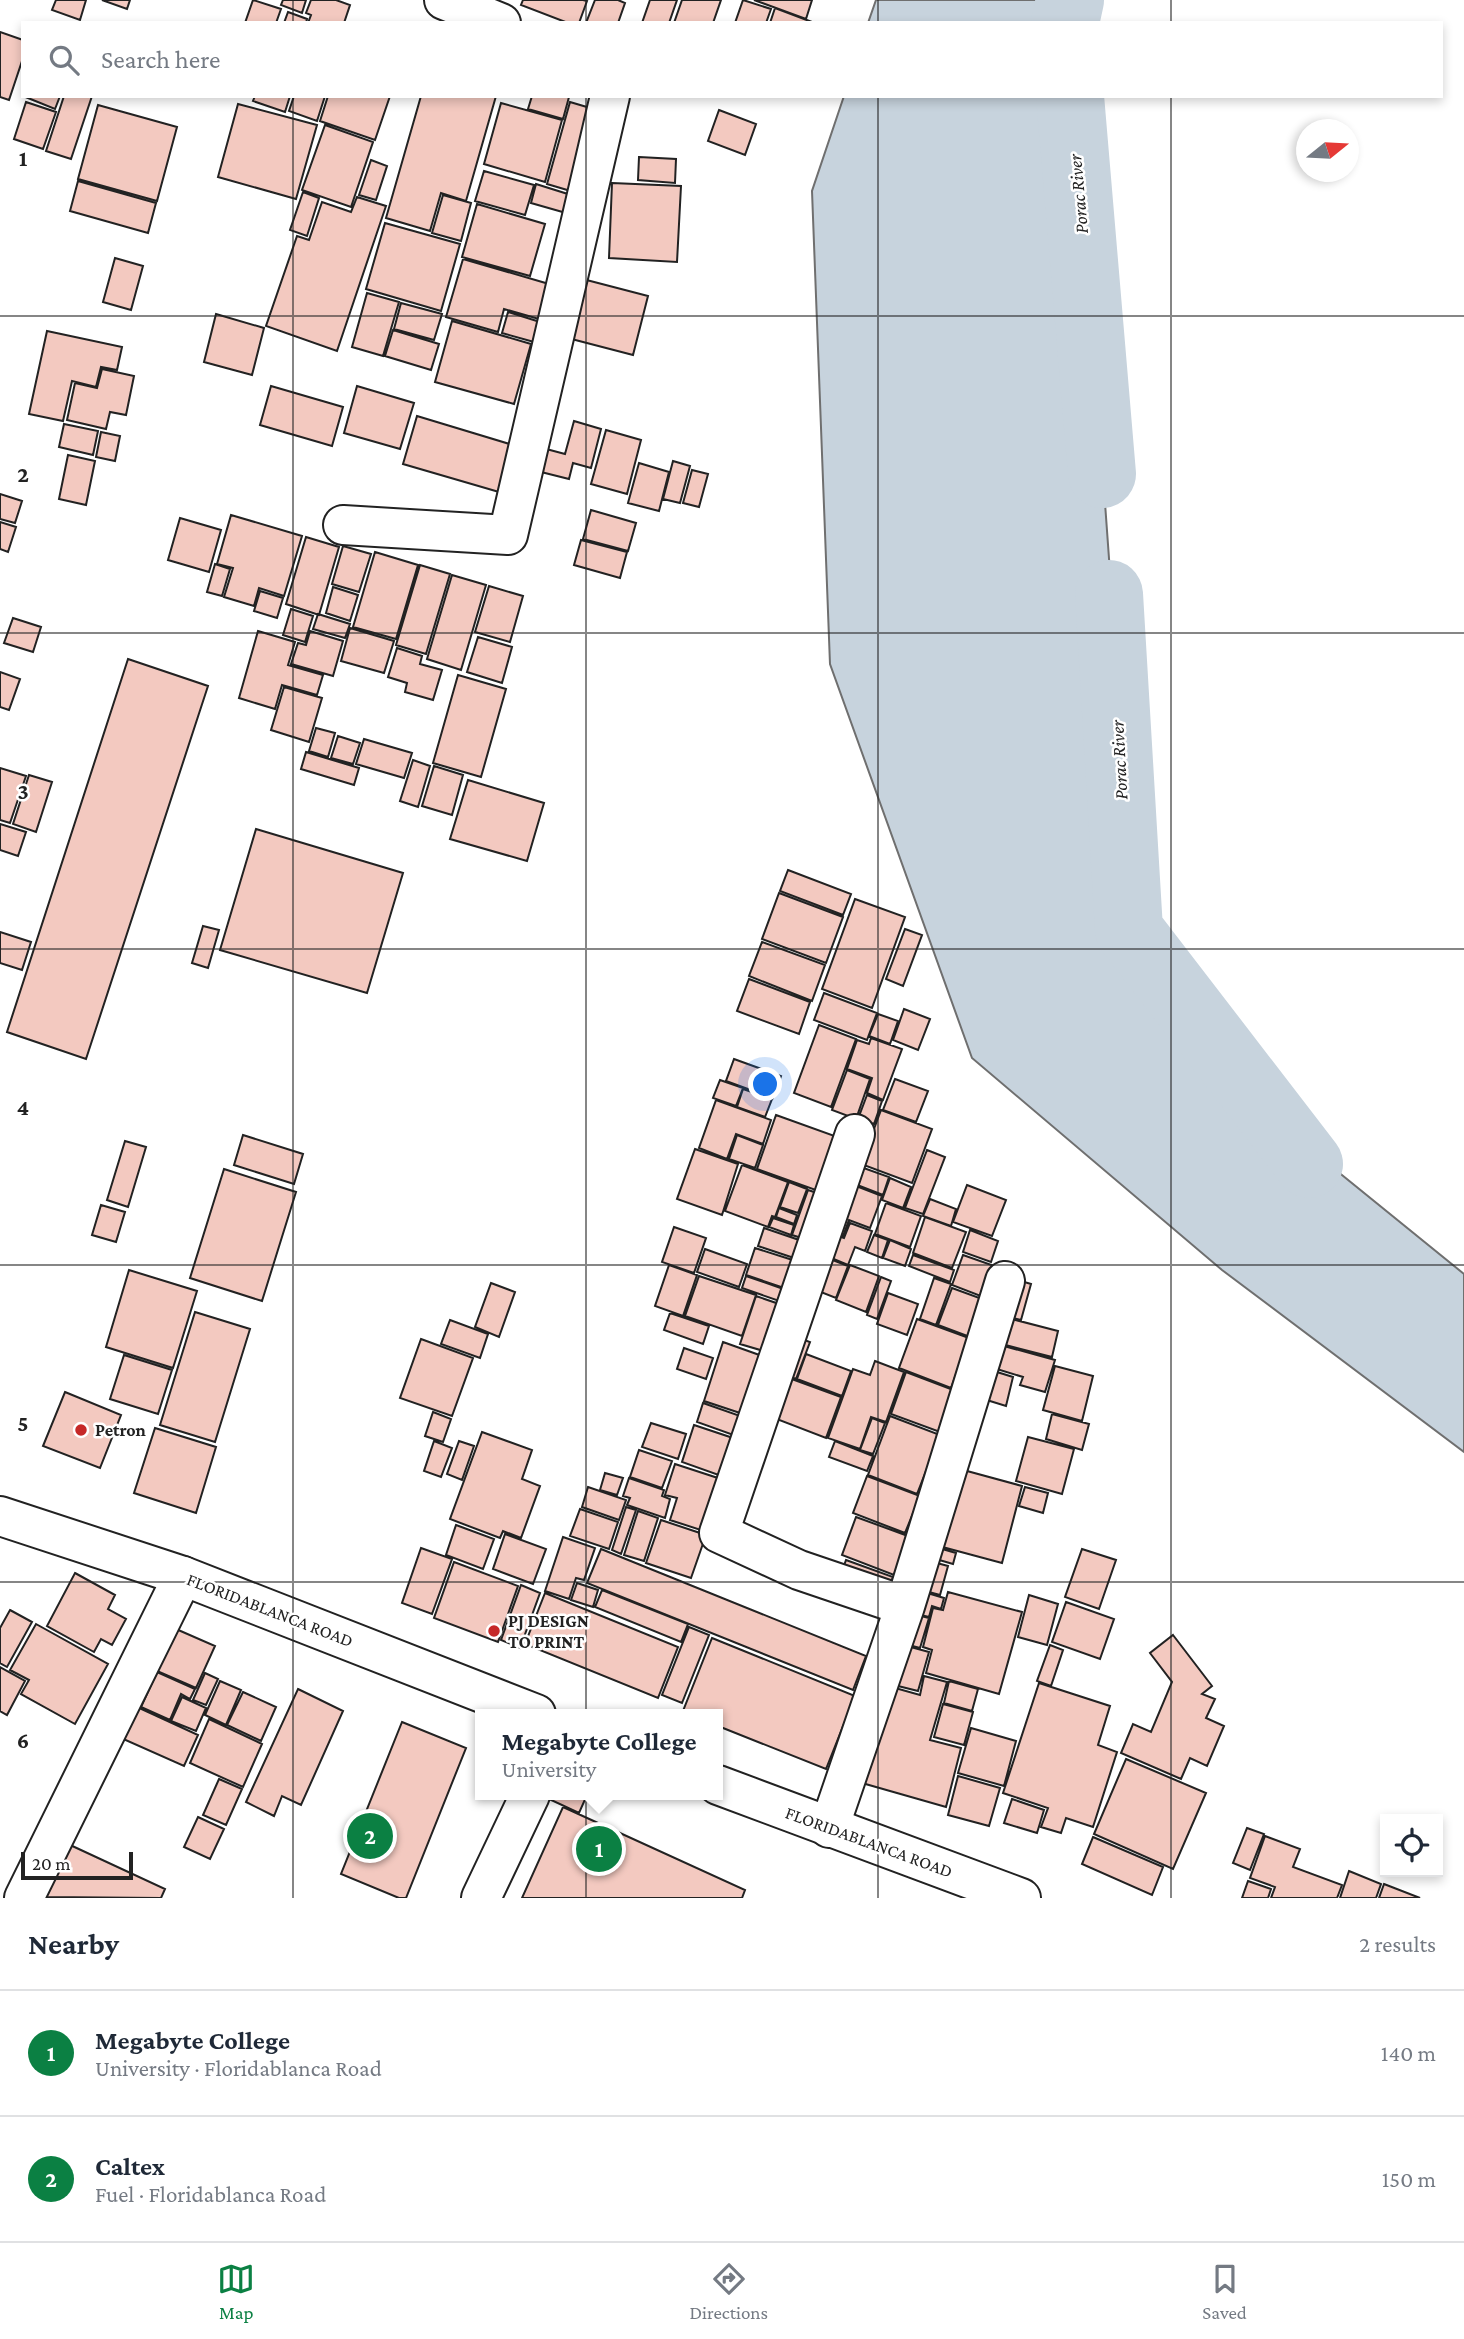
<!DOCTYPE html>
<html lang="en">
<head>
<meta charset="utf-8">
<style>
  :root { --surface:#fff; --page:#f2f2f3; --text:#1f2937; --muted:#747a83; --line:#e0e1e3; --accent:#0b8043 }
  body { margin:0; font-family:"Crimson Pro",serif; background:var(--page); color:var(--text) }
  .controls { position:absolute; right:21px; bottom:21px; display:grid; overflow:hidden; border-radius:0px; box-shadow:0 4px 10px #0003 }
  .controls button { width:63px; height:63px; display:grid; place-items:center; padding:0; border:0; border-bottom:2px solid var(--line); background:var(--surface); color:var(--text); font:35px sans-serif }
  .compass { position:absolute; left:1296px; top:119px; width:63px; height:63px; border-radius:50%; background:var(--surface); box-shadow:0 4px 10px #0003; rotate:72deg }
  .scale { position:absolute; left:21px; bottom:18px; width:112px; box-sizing:border-box; padding-left:7px; border:4px solid #222; border-top:0; font-size:19px; line-height:24px; white-space:nowrap; color:#222; -webkit-text-stroke:5px #fff; paint-order:stroke }
  .you { position:absolute; left:766px; top:1085px; width:24px; height:24px; margin:-18px; border:5px solid #fff; border-radius:50%; background:#1a73e8; box-shadow:0 0 0 10px #1a73e833 }
  .badge { display:grid; place-items:center; width:46px; height:46px; border-radius:50%; background:var(--accent); color:#fff; font-size:23px; font-weight:700 }
  .pin { position:absolute; translate:-50% -50%; border:4px solid #fff; box-shadow:0 2px 7px #0006 }
  .popup { position:absolute; left:475px; top:1709px; width:248px; height:91px; box-sizing:border-box; display:grid; place-content:center; border-radius:0px; background:var(--surface); filter:drop-shadow(0 2px 5px #0005); font-size:23px; white-space:nowrap; color:var(--muted) }
  .popup b { font-size:26px; color:var(--text) }
  .popup::after { content:''; position:absolute; left:50%; top:100%; margin-left:-14px; border:14px solid transparent; border-top-color:var(--surface) }
  .list { margin:0; padding:0; list-style:none }
  h2 { display:flex; justify-content:space-between; align-items:center; height:91px; margin:0; padding:0 28px; font-size:30px }
  h2 small { font-size:23px; font-weight:400; color:var(--muted) }
  .list li { display:grid; grid-template-columns:46px 1fr auto; gap:21px; align-items:center; box-sizing:border-box; height:126px; padding:0 28px; border-top:2px solid var(--line) }
  .list b { display:block; font-size:26px; white-space:nowrap }
  .list p { margin:0; font-size:23px; white-space:nowrap; color:var(--muted) }
  .list em { font-size:23px; font-style:normal; color:var(--muted) }
  .icon { flex:none; width:38px; height:38px; fill:none; stroke:currentColor; stroke-width:2; stroke-linecap:round; stroke-linejoin:round }
  .map { position:relative; flex:none; width:1464px; height:1898px; overflow:hidden }
  .search { position:absolute; background:var(--surface); box-shadow:0 4px 10px #0003; left:21px; right:21px; top:21px; height:77px; display:flex; align-items:center; gap:18px; box-sizing:border-box; padding:0 24px; border-radius:0px; color:var(--muted); font-size:26px }
  .sheet { height:343px; background:var(--surface) }
  nav { display:flex; justify-content:space-around; align-items:center; box-sizing:border-box; height:98px; border-top:2px solid var(--line); background:var(--surface); font-size:19px; color:var(--muted) }
  nav a { display:grid; justify-items:center; gap:4px }
  nav .on { color:var(--accent) }
  .map>svg:first-child { display:block }
  .water { fill:#c7d3dd; stroke:#6f6f6f; stroke-width:2 }
  .lines { fill:none; stroke-linecap:round; stroke-linejoin:round }
  .river { stroke:#c7d3dd; stroke-width:68 }
  .building { fill:#f3c9c0; stroke:#222; stroke-width:2 }
  .minor-casing { stroke:#222; stroke-width:42 }
  .major-casing { stroke:#222; stroke-width:42 }
  .minor { stroke:#fff; stroke-width:38 }
  .major { stroke:#fff; stroke-width:38 }
  .grid { fill:none; stroke:#222; stroke-width:2; stroke-opacity:0.55 }
  .poi-dot { fill:#c62828; stroke:#fff; stroke-width:2.5 }
  .labels { text-anchor:middle; dominant-baseline:central; stroke-width:5; stroke-linejoin:round; paint-order:stroke }
  .poi-label { font-size:18px; font-weight:bold; fill:#222; stroke:#fff; text-anchor:start }
  .street-label { font-size:18px; fill:#222; stroke:#fff }
  .water-label { font-size:19px; font-style:italic; fill:#222; stroke:#fff }
  .grid-label { font-size:23px; text-anchor:middle; font-weight:bold; fill:#222; stroke:#fff; stroke-width:5; stroke-linejoin:round; paint-order:stroke }
</style>
</head>
<body>
<div class="map">
<svg width="1464" height="1898" viewBox="0 0 1464 1898">
  <rect width="100%" height="100%" fill="#fff"/>
  <!-- water -->
  <path class="water" d="M876,0H1068L1065,23H868Z
    M844,96H1055L1051,124L1097,392L1112,600L1121,874L1188,1027L1321,1158L1464,1274V1452L1222,1270L972,1058L830,664L812,191Z"/>
  <g class="lines">
    <!-- river -->
    <path class="river" d="M1065,23L1070,0
      M1070,96L1102,474
      M1109,594L1129,930L1309,1164"/>
  </g>
  <!-- building -->
  <path class="building" d="M56,0H86L80,20L52,10Z
    M102,0H130L127,9Z
    M253,0L281,9L276,23H245Z
    M283,0H306L302,13L281,5Z
    M311,0H336L350,5L344,23H308L311,15L306,13Z
    M523,0H583L587,1L579,23H568L521,5Z
    M595,0H618L625,3L618,23H586Z
    M650,0H677L669,23H642Z
    M682,0H721L713,23H674Z
    M743,0L771,9L766,23H735Z
    M754,0H812L806,19Z
    M775,8L812,22V23H770Z
    M288,12L307,19L306,23H284Z
    M0,32L23,40V58L9,100L0,97Z
    M23,96H60L55,109Z
    M64,96H92L71,159L46,151Z
    M255,96H290L285,112L253,101Z
    M294,96H325L317,121L289,111Z
    M328,96H390L375,140L320,121Z
    M421,96H496L466,201L441,193L430,231L386,218Z
    M532,96L569,97L563,119L528,109Z
    M26,102L56,112L43,149L14,139Z
    M570,102L597,110L574,192L547,184Z
    M501,103L562,120L545,182L484,164Z
    M238,104L317,125L296,199L218,177Z
    M98,105L177,127L157,201L78,179Z
    M719,110L756,124L745,155L708,141Z
    M325,125L373,142L351,207L302,190Z
    M639,157L676,159L675,183L638,180Z
    M371,160L387,166L376,200L359,195Z
    M484,171L534,185L525,215L475,201Z
    M78,181L156,203L148,233L70,211Z
    M612,183L681,186L677,262L609,258Z
    M536,184L571,195L566,213L531,203Z
    M303,192L319,198L307,236L290,230Z
    M443,195L471,203L461,241L432,233Z
    M357,197L386,206L337,351L266,326L297,236L309,240L322,202L351,212Z
    M477,204L545,224L530,276L462,257Z
    M385,223L460,244L441,311L366,289Z
    M115,258L143,266L131,310L103,302Z
    M463,259L549,284L539,319L504,309L498,332L446,317Z
    M575,277L648,296L633,355L560,336Z
    M367,293L399,302L383,356L352,347Z
    M401,303L442,314L434,340L394,329Z
    M508,312L540,322L534,342L502,333Z
    M216,314L264,328L252,375L204,362Z
    M452,321L531,344L514,404L435,382Z
    M393,330L439,344L431,370L385,356Z
    M47,331L122,347L117,370L101,367L96,387L72,381L63,421L29,414Z
    M102,369L134,376L126,415L110,412L106,429L67,420L75,383L97,388Z
    M271,386L343,407L332,446L260,425Z
    M357,386L414,403L400,449L344,433Z
    M417,416L513,445L499,492L403,464Z
    M574,421L601,429L591,468L573,463L569,479L529,469L535,446L565,454Z
    M64,424L98,431L93,455L59,447Z
    M606,430L641,440L627,494L591,484Z
    M101,432L120,436L115,461L96,457Z
    M68,455L95,461L86,505L59,499Z
    M673,461L690,466L680,503L663,499Z
    M639,463L669,472L659,511L628,503Z
    M692,470L708,474L699,507L683,503Z
    M0,494L22,501L15,523L0,519Z
    M591,510L636,523L628,551L583,539Z
    M231,515L302,536L284,596L259,588L254,606L224,597L233,568L217,564Z
    M180,518L221,530L209,572L168,560Z
    M0,522L16,527L8,552L0,549Z
    M306,537L339,547L319,615L286,604Z
    M581,540L627,552L620,578L574,565Z
    M343,546L371,554L359,592L332,584Z
    M375,552L418,565L396,639L353,627Z
    M215,564L230,569L222,596L207,592Z
    M420,565L450,574L426,654L396,645Z
    M452,575L486,585L461,670L427,659Z
    M489,586L523,596L510,642L475,632Z
    M333,587L358,595L350,621L326,613Z
    M260,591L283,598L277,618L254,611Z
    M291,609L313,616L305,642L283,635Z
    M318,614L350,624L345,638L313,629Z
    M13,618L41,627L33,652L4,643Z
    M350,628L394,641L384,673L341,661Z
    M258,631L295,642L288,665L323,675L317,695L282,685L275,709L239,698Z
    M310,631L343,641L333,676L291,664L298,643L306,645Z
    M478,637L512,647L502,683L467,672Z
    M397,648L422,656L420,664L442,670L433,700L405,692L407,683L388,677Z
    M128,659L208,686L86,1059L7,1032Z
    M0,672L20,679L9,710L0,707Z
    M458,675L506,689L481,777L433,763Z
    M284,687L322,698L309,742L271,730Z
    M316,728L335,733L328,757L309,751Z
    M338,736L360,743L353,764L331,758Z
    M364,739L412,753L404,778L356,764Z
    M306,752L359,768L354,785L301,769Z
    M413,760L430,766L418,807L400,801Z
    M434,766L463,775L452,815L422,806Z
    M0,768L26,776L10,823L0,820Z
    M29,775L52,782L36,832L13,824Z
    M468,780L544,803L527,861L450,839Z
    M0,824L26,832L18,856L0,850Z
    M256,829L403,873L367,993L220,950Z
    M788,870L851,894L843,915L780,891Z
    M779,893L843,917L826,963L762,939Z
    M855,899L905,917L872,1008L822,989Z
    M203,926L219,930L208,968L192,963Z
    M905,929L922,935L903,986L886,979Z
    M0,932L31,942L22,970L0,963Z
    M762,942L825,965L812,1001L749,976Z
    M749,979L810,1002L799,1034L737,1011Z
    M824,993L877,1013L867,1040L814,1020Z
    M904,1009L930,1019L918,1050L893,1040Z
    M878,1014L898,1021L890,1044L869,1036Z
    M819,1025L856,1039L831,1107L794,1093Z
    M871,1038L902,1049L883,1100L867,1093L872,1078L847,1069L857,1040L869,1044Z
    M734,1059L781,1076L773,1098L726,1081Z
    M847,1070L870,1079L856,1119L832,1110Z
    M895,1079L928,1091L916,1122L883,1110Z
    M720,1080L743,1088L736,1106L713,1098Z
    M743,1089L772,1099L765,1117L737,1107Z
    M867,1095L882,1101L874,1124L858,1119Z
    M716,1100L771,1120L763,1144L736,1134L727,1159L699,1148Z
    M881,1110L932,1129L912,1183L861,1164Z
    M776,1115L843,1139L824,1193L757,1169Z
    M243,1135L303,1154L294,1184L234,1165Z
    M737,1135L763,1145L755,1168L729,1159Z
    M125,1141L146,1147L128,1207L107,1200Z
    M695,1149L738,1164L722,1215L677,1199Z
    M927,1150L945,1157L923,1214L905,1208Z
    M742,1165L788,1182L775,1217L772,1216L768,1227L725,1211Z
    M858,1166L889,1177L883,1195L852,1183Z
    M224,1169L296,1192L262,1301L190,1278Z
    M890,1178L911,1187L903,1208L882,1200Z
    M789,1182L807,1189L798,1213L780,1207Z
    M851,1184L882,1196L870,1228L849,1220L843,1236L833,1233Z
    M967,1185L1006,1200L992,1236L953,1222Z
    M808,1190L826,1196L811,1241L792,1235Z
    M930,1199L956,1209L951,1226L923,1216Z
    M886,1203L921,1216L910,1247L875,1234Z
    M101,1205L125,1212L116,1242L92,1235Z
    M779,1208L797,1215L794,1224L776,1217Z
    M925,1217L966,1232L952,1268L913,1253Z
    M773,1218L794,1225L791,1235L769,1227Z
    M850,1223L872,1231L865,1251L855,1247L848,1265L824,1255L832,1234L844,1238Z
    M674,1227L706,1238L694,1273L662,1262Z
    M764,1228L808,1243L803,1261L758,1246Z
    M970,1230L998,1241L991,1262L963,1252Z
    M874,1235L888,1240L882,1258L867,1252Z
    M890,1240L911,1249L905,1266L883,1258Z
    M755,1248L802,1263L793,1291L746,1275Z
    M705,1249L747,1264L739,1287L697,1272Z
    M913,1255L954,1270L950,1282L909,1266Z
    M963,1255L1003,1269L991,1300L952,1285Z
    M825,1257L848,1266L836,1298L813,1289Z
    M669,1265L697,1275L683,1316L655,1306Z
    M850,1265L879,1276L866,1312L836,1300Z
    M129,1270L197,1291L173,1368L106,1347Z
    M699,1276L756,1295L742,1336L685,1316Z
    M746,1276L792,1292L788,1304L742,1288Z
    M881,1277L891,1281L877,1319L867,1315Z
    M934,1278L951,1284L936,1325L920,1319Z
    M1011,1278L1031,1284L1021,1320L1001,1315Z
    M491,1283L515,1292L499,1337L475,1327Z
    M952,1288L985,1300L970,1337L938,1325Z
    M888,1293L918,1304L907,1335L877,1324Z
    M756,1296L782,1305L767,1352L740,1344Z
    M195,1312L250,1329L215,1442L160,1425Z
    M670,1313L709,1326L703,1344L664,1330Z
    M1000,1316L1058,1331L1052,1357L994,1342Z
    M917,1319L969,1338L951,1388L899,1368Z
    M450,1320L488,1334L480,1358L441,1344Z
    M796,1337L810,1342L796,1379L783,1374Z
    M421,1339L473,1358L452,1416L400,1398Z
    M723,1342L768,1358L749,1416L704,1401Z
    M993,1343L1055,1360L1045,1392L1020,1385L1023,1377L987,1366Z
    M684,1348L713,1358L706,1379L677,1369Z
    M806,1354L851,1371L842,1396L797,1379Z
    M124,1355L172,1370L158,1414L110,1399Z
    M875,1361L904,1372L886,1422L871,1417L860,1449L828,1438L853,1369L870,1375Z
    M1055,1366L1093,1376L1082,1421L1043,1410Z
    M984,1368L1013,1377L1006,1406L977,1397Z
    M906,1372L956,1391L940,1432L891,1414Z
    M789,1378L841,1397L826,1438L774,1418Z
    M65,1392L121,1415L100,1468L43,1446Z
    M703,1403L746,1418L739,1437L697,1422Z
    M433,1412L451,1419L443,1442L425,1436Z
    M1052,1414L1089,1424L1082,1450L1046,1439Z
    M890,1416L940,1435L917,1494L868,1475Z
    M872,1418L885,1423L873,1454L860,1450Z
    M651,1423L686,1434L678,1459L642,1447Z
    M694,1425L739,1440L727,1478L682,1462Z
    M155,1428L216,1447L196,1513L134,1493Z
    M482,1432L532,1450L522,1479L540,1486L521,1538L503,1531L500,1538L450,1519Z
    M1028,1437L1074,1449L1062,1494L1016,1481Z
    M434,1441L452,1448L441,1477L424,1471Z
    M459,1441L474,1446L462,1480L447,1474Z
    M835,1441L873,1456L867,1471L829,1457Z
    M639,1450L672,1461L662,1488L630,1477Z
    M675,1464L724,1480L707,1532L670,1520L677,1498L665,1495Z
    M956,1468L1022,1486L1002,1563L935,1545Z
    M605,1473L623,1478L617,1495L600,1490Z
    M867,1476L920,1496L905,1533L853,1513Z
    M629,1478L664,1490L662,1496L670,1499L665,1518L627,1505L630,1498L623,1496Z
    M588,1487L626,1500L619,1520L582,1507Z
    M1025,1487L1048,1493L1043,1513L1019,1506Z
    M626,1507L636,1510L621,1554L612,1550Z
    M580,1509L618,1522L609,1549L570,1536Z
    M638,1511L658,1518L644,1561L624,1555Z
    M856,1517L908,1536L894,1575L842,1555Z
    M661,1520L706,1535L691,1578L646,1563Z
    M456,1525L494,1539L483,1569L446,1555Z
    M505,1534L546,1549L533,1584L493,1569Z
    M563,1537L595,1548L584,1580L576,1578L569,1599L545,1591Z
    M932,1546L956,1553L953,1564L929,1557Z
    M421,1548L452,1559L432,1614L402,1603Z
    M601,1549L866,1656L853,1690L587,1583Z
    M1082,1549L1116,1560L1099,1609L1065,1597Z
    M922,1559L948,1566L940,1595L914,1588Z
    M846,1560L893,1577L887,1595L840,1577Z
    M454,1562L518,1586L498,1642L434,1618Z
    M75,1573L115,1595L108,1609L126,1619L112,1645L101,1639L94,1652L47,1626Z
    M577,1583L598,1590L593,1607L571,1600Z
    M521,1585L540,1593L520,1648L501,1640Z
    M914,1589L944,1598L941,1609L932,1606L929,1617L908,1612Z
    M602,1590L688,1624L681,1642L595,1607Z
    M948,1592L1022,1612L999,1694L926,1673L932,1650L923,1647L933,1608L943,1610Z
    M545,1593L678,1647L658,1698L525,1644Z
    M1029,1595L1058,1604L1047,1645L1018,1637Z
    M1066,1602L1114,1619L1100,1659L1052,1642Z
    M10,1610L32,1622L7,1667L0,1663V1628Z
    M909,1613L929,1618L920,1648L901,1643Z
    M36,1624L108,1664L75,1724L21,1694L29,1680L10,1670Z
    M689,1627L709,1635L682,1703L662,1695Z
    M176,1629L215,1646L196,1688L157,1671Z
    M1173,1635L1212,1686L1202,1694L1215,1699L1206,1718L1224,1726L1207,1766L1190,1758L1181,1779L1121,1753L1133,1724L1151,1732L1172,1682L1150,1653Z
    M712,1638L855,1696L826,1769L718,1726V1714H690L683,1711Z
    M896,1643L929,1652L918,1691L886,1683Z
    M1050,1645L1063,1650L1051,1686L1037,1681Z
    M0,1667L25,1681L7,1715L0,1711Z
    M157,1672L195,1689L190,1699L181,1694L170,1720L141,1707Z
    M205,1673L218,1679L206,1705L193,1700Z
    M924,1676L947,1682L930,1740L961,1748L946,1807L855,1781L881,1684L920,1695Z
    M220,1681L241,1690L226,1725L205,1715Z
    M949,1681L978,1689L972,1711L944,1703Z
    M1039,1683L1110,1706L1098,1745L1117,1752L1093,1827L1066,1818L1061,1833L1041,1827L1048,1808L1003,1793Z
    M298,1689L343,1711L301,1805L282,1796L274,1816L246,1802Z
    M243,1692L276,1707L261,1741L227,1725Z
    M182,1697L206,1708L196,1731L171,1721Z
    M943,1704L973,1712L964,1745L934,1737Z
    M135,1706L198,1735L184,1766L121,1738Z
    M209,1719L262,1744L243,1787L190,1763Z
    M402,1722L466,1748L406,1898H399L341,1874Z
    M971,1728L1016,1741L1004,1786L958,1773Z
    M1126,1759L1206,1793L1173,1869L1094,1834Z
    M958,1776L1000,1788L989,1826L948,1815Z
    M219,1779L242,1789L226,1825L203,1815Z
    M551,1795H587L579,1813L549,1799Z
    M1012,1799L1044,1810L1037,1833L1004,1823Z
    M563,1807L745,1890L742,1898H522Z
    M198,1817L224,1829L210,1859L184,1847Z
    M1247,1828L1264,1834L1250,1870L1233,1863Z
    M1265,1836L1300,1849L1293,1867L1342,1885L1337,1898H1271L1275,1887L1250,1878Z
    M1093,1837L1163,1867L1152,1895L1082,1864Z
    M68,1844L165,1889L161,1898L44,1897Z
    M1349,1871L1381,1884L1376,1898H1340Z
    M1248,1881L1271,1889L1268,1898H1242Z
    M1384,1884L1420,1898H1379Z"/>
  <g class="lines">
    <!-- minor casing -->
    <g class="minor-casing">
      <path id="minor" d="M444,0L501,23
        M343,525L508,535L610,96
        M855,1134L719,1533L799,1570L905,1606
        M829,1828L905,1606L1005,1281
        M24,1898L183,1576
        M481,1898L530,1795"/>
    </g>
    <!-- major casing -->
    <g class="major-casing">
      <path id="major" d="M0,1516L183,1576L536,1714
        M718,1785L1021,1898"/>
    </g>
    <!-- minor -->
    <use href="#minor" class="minor"/>
    <!-- major -->
    <use href="#major" class="major"/>
  </g>
  <!-- grid -->
  <path class="grid" d="M293,0V23M586,0V23M878,0V23M1171,0V23M293,96V1898M586,96V1898M878,96V1898M1171,96V1898M0,316H1464M0,633H1464M0,949H1464M0,1265H1464M0,1582H1464"/>
  <!-- markers -->
  <g class="poi-dot">
    <circle cx="81" cy="1430" r="7"/>
    <circle cx="494" cy="1631" r="7"/>
  </g>
  <g class="labels">
    <!-- poi labels -->
    <g class="poi-label">
      <text x="95" y="1430">Petron</text>
      <text x="508" y="1621">PJ DESIGN<tspan x="508" dy="21">TO PRINT</tspan></text>
    </g>
    <!-- street labels -->
    <g class="street-label">
      <text transform="translate(270 1610) rotate(21)">FLORIDABLANCA ROAD</text>
      <text transform="translate(869 1842) rotate(20)">FLORIDABLANCA ROAD</text>
    </g>
    <!-- water labels -->
    <g class="water-label">
      <text transform="translate(1078 194) rotate(-95)">Porac River</text>
      <text transform="translate(1119 760) rotate(-93)">Porac River</text>
    </g>
  </g>
  <g class="grid-label">
    <text x="23" y="166">1</text>
    <text x="23" y="482">2</text>
    <text x="23" y="799">3</text>
    <text x="23" y="1115">4</text>
    <text x="23" y="1431">5</text>
    <text x="23" y="1748">6</text>
  </g>
</svg>
<div class="controls">
<button><svg class="icon" aria-label="locate" viewBox="0 0 24 24"><circle cx="12" cy="12" r="6"/><path d="M12 2v4M12 18v4M2 12h4M18 12h4"/></svg></button>
</div>
<svg class="compass" viewBox="-18 -18 36 36"><path d="M0-13l5 13h-10z" fill="#e53935"/><path d="M0 13l5-13h-10z" fill="#747a83"/></svg>
<div class="scale">20 m</div>
<div class="you"></div>
<div class="pin badge" style="left:599px;top:1849px">1</div>
<div class="popup"><b>Megabyte College</b>University</div>
<div class="pin badge" style="left:370px;top:1836px">2</div>
<div class="search"><svg class="icon" aria-label="search" viewBox="0 0 24 24"><circle cx="10" cy="10" r="6"/><path d="M15 15l6 6"/></svg>Search here</div>
</div>
<section class="sheet">
<h2>Nearby<small>2 results</small></h2>
<ul class="list">
<li><span class="badge">1</span><div><b>Megabyte College</b><p>University · Floridablanca Road</p></div><em>140 m</em></li>
<li><span class="badge">2</span><div><b>Caltex</b><p>Fuel · Floridablanca Road</p></div><em>150 m</em></li>
</ul>
</section>
<nav>
<a class="on"><svg class="icon" aria-label="map" viewBox="0 0 24 24"><path d="M3 6l6-2 6 2 6-2v14l-6 2-6-2-6 2zM9 4v14M15 6v14"/></svg>Map</a>
<a><svg class="icon" aria-label="directions" viewBox="0 0 24 24"><path d="M12 3l9 9-9 9-9-9zM9 14v-3h6M13 9l2 2-2 2"/></svg>Directions</a>
<a><svg class="icon" aria-label="saved" viewBox="0 0 24 24"><path d="M7 4h10v16l-5-4-5 4z"/></svg>Saved</a>
</nav>
</body>
</html>
